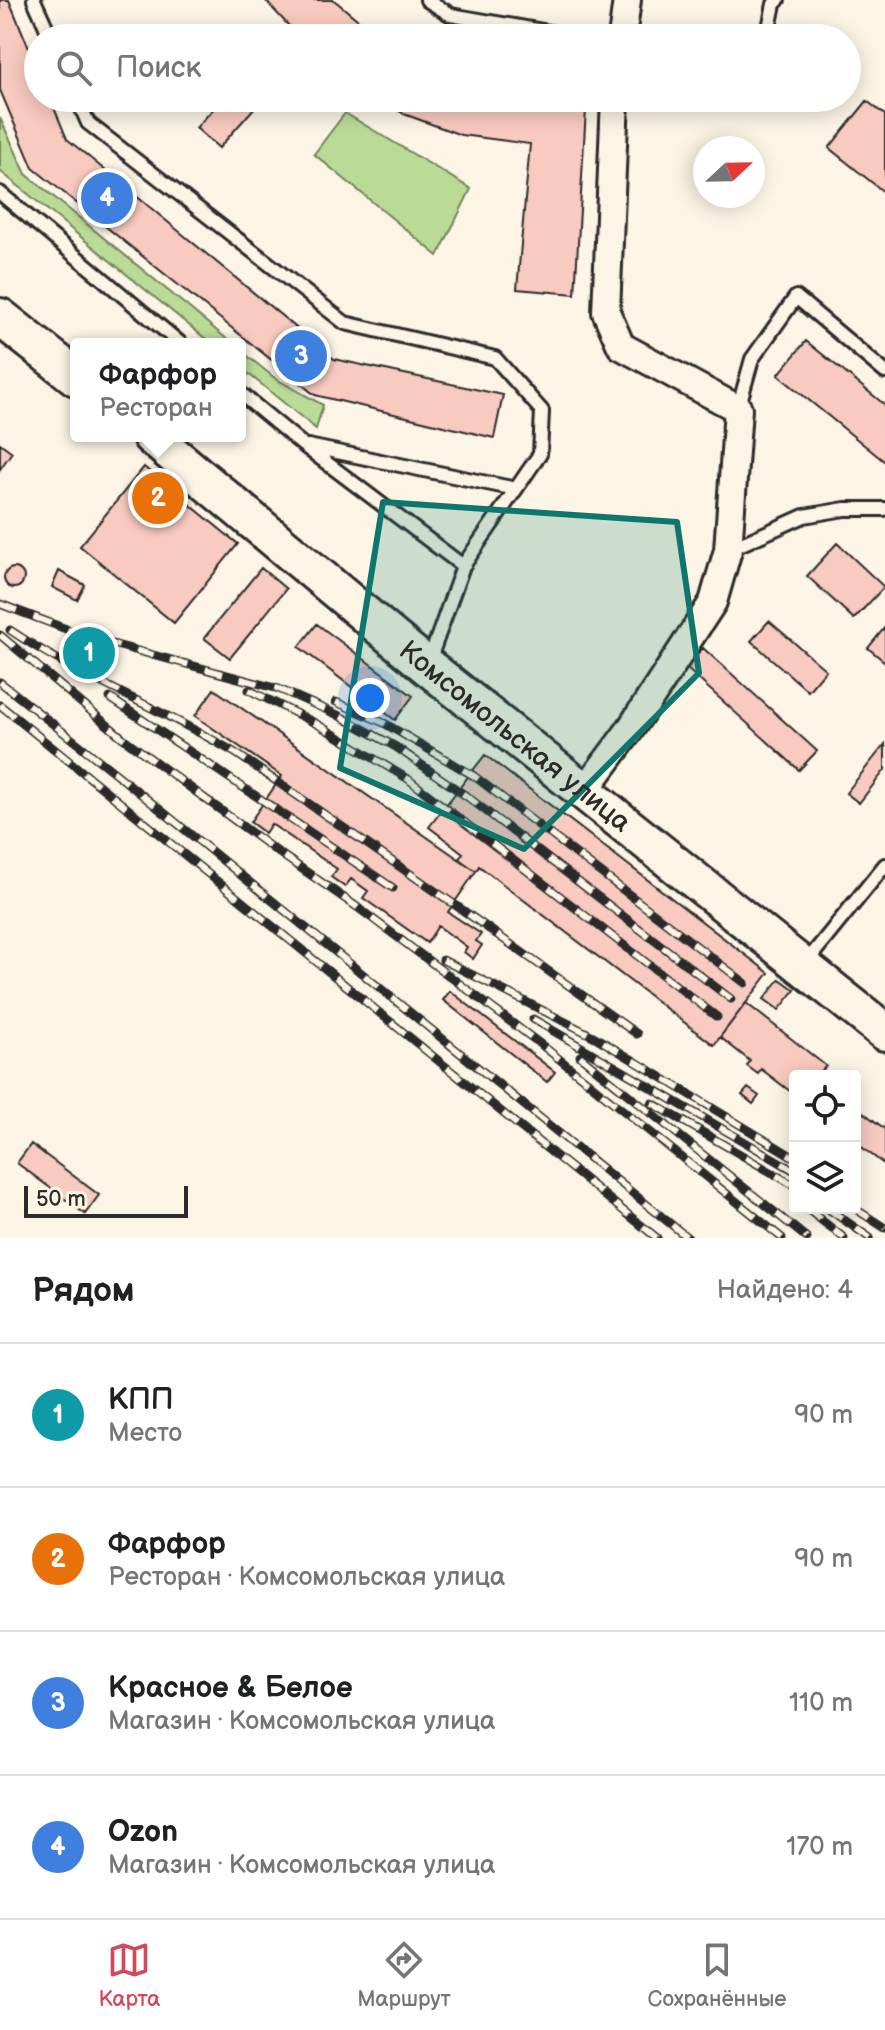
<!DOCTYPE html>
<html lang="ru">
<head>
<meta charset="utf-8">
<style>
  :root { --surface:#fff; --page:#f2f2f2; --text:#202124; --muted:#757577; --line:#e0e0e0; --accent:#d1495b }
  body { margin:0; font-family:"Balsamiq Sans",sans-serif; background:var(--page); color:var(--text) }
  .controls { position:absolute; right:24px; bottom:24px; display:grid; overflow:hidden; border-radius:8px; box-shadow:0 4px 20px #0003 }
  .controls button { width:72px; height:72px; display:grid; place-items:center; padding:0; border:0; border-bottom:2px solid var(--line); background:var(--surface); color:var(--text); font:40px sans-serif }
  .compass { position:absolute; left:693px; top:136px; width:72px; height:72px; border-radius:50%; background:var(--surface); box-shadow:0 4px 20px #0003; rotate:68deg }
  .scale { position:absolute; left:24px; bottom:20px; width:164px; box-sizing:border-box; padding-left:8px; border:4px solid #2b2b2b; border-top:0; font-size:22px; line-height:28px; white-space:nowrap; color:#2b2b2b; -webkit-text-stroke:6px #fcf5e5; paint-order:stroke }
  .you { position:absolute; left:370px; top:698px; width:28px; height:28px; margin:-20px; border:6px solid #fff; border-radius:50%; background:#1a73e8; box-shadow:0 0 0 12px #1a73e833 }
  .badge { display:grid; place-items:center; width:52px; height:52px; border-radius:50%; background:var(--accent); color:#fff; font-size:26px; font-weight:700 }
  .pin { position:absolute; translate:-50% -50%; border:4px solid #fff; box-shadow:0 2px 8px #0006 }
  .popup { position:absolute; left:70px; top:338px; width:176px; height:104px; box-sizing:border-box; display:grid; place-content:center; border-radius:8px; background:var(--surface); filter:drop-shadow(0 2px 6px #0005); font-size:26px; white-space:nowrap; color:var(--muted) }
  .popup b { font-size:30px; color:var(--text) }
  .popup::after { content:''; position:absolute; left:50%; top:100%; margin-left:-16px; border:16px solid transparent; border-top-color:var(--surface) }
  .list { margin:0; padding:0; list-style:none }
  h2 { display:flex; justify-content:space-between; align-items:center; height:104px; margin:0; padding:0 32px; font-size:34px }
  h2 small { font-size:26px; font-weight:400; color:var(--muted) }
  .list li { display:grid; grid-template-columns:52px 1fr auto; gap:24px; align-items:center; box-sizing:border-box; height:144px; padding:0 32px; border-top:2px solid var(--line) }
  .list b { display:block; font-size:30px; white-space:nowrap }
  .list p { margin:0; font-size:26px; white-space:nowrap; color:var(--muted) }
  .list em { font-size:26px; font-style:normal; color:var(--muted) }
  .icon { flex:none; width:44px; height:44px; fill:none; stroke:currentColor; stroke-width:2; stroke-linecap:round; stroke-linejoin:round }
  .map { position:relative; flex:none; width:885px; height:1238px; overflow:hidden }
  .search { position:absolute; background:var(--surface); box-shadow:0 4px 20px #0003; left:24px; right:24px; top:24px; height:88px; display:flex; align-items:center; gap:20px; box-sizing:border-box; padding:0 28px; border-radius:44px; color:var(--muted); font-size:30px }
  .sheet { height:680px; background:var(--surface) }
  nav { display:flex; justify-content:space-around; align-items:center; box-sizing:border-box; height:112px; border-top:2px solid var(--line); background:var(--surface); font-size:22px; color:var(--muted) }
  nav a { display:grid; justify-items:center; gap:4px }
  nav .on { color:var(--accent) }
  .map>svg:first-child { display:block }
  .green { fill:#badb95; stroke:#728360; stroke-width:2 }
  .building { fill:#f9cabf; stroke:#2b2b2b; stroke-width:2 }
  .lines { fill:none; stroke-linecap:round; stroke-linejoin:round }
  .service-casing { stroke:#2b2b2b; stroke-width:18 }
  .minor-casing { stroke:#2b2b2b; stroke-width:32 }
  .secondary-casing { stroke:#2b2b2b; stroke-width:42 }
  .service { stroke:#fcf5e5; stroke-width:12 }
  .minor { stroke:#fcf5e5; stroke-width:26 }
  .secondary { stroke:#fcf5e5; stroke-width:36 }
  .rail-casing { stroke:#2b2b2b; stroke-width:9 }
  .rail { stroke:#fcf5e5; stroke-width:6; stroke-dasharray:18; stroke-linecap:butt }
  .marked { fill:#0f766e; fill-opacity:0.2; stroke:#0f766e; stroke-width:6; stroke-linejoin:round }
  .labels { text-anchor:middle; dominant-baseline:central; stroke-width:8; stroke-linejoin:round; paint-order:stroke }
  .street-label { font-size:28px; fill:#2b2b2b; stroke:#fcf5e5 }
</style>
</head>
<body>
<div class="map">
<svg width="885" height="1238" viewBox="0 0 885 1238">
  <rect width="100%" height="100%" fill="#fcf5e5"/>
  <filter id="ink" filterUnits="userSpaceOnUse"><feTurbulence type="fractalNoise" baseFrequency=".0125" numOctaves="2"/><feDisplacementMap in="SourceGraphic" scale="16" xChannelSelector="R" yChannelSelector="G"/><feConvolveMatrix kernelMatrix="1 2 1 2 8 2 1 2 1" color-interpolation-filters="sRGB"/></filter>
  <g filter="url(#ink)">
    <!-- green -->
    <path class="green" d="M345,113L471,189L438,256L314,154Z
      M0,118L26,174L233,344H212L0,171Z
      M240,350L276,379L323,405L316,429L240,367Z"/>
    <!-- building -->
    <path class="building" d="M0,0H9L38,70V98H50L67,139L334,359L503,395L494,438L315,395L33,168L0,90Z
      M265,0H334L380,38H300Z
      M223,98H263L219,148L196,128Z
      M379,98H538L586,109L575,294L517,289L530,144L461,135L404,114Z
      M867,101L885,115V193L829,148Z
      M806,341L885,405V462L778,375Z
      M0,443L12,452L0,469Z
      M144,467L238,544L174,623L80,546Z
      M837,543L884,587L854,619L807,576Z
      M261,568L286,589L230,658L204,638Z
      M4 578a10 10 0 1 1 20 0a10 10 0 1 1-20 0Z
      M59,571L85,585L77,600L52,587Z
      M769,621L826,670L808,691L751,641Z
      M317,624L413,696L395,720L299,647Z
      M885,627V662L868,648Z
      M87,646L96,651L90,662L81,656Z
      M703,648L817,751L799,770L685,667Z
      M214,689L476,871L448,912L481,934L476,941L482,945L473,959L464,952L467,947L438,926L427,943L363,898L368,891L351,879L345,887L331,877L337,869L271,824L265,833L250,822L282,776L195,716Z
      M885,744V770L859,803L846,793Z
      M485,755L769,973L714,1045L479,866L476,871L459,859L463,853L429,827Z
      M780,979L795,990L779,1010L764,999Z
      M450,991L555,1072L547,1082L443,1000Z
      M746,1003L826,1066L817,1076H795V1095L761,1069L758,1074L747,1066L750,1061L720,1037Z
      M748,1088L759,1096L753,1104L742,1095Z
      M855,1106L885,1129V1165L855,1142Z
      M31,1144L99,1195L85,1214L17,1163Z"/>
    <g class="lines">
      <!-- service casing -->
      <g class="service-casing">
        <path id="service" d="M34,0L51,38
          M427,0L451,15L584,38
          M767,38L774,4L778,0
          M77,98L88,123L345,323L495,358L542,411L540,454L463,566L428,664
          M0,193L181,344
          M240,393L303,445L463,566
          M738,409L752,359L796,297L885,372
          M308,446L516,489
          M728,550L804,516L845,509H885
          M804,965L885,865"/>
      </g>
      <!-- minor casing -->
      <g class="minor-casing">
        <path id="minor" d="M622,38L627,0
          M583,793L629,731L713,602L728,550L738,409L621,346L606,312L615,98"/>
      </g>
      <!-- secondary casing -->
      <g class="secondary-casing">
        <g id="secondary">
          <path d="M0,317L76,377"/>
          <path id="s1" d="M151,436L428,667L885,1032"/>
        </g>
      </g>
      <!-- service -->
      <use href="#service" class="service"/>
      <!-- minor -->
      <use href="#minor" class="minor"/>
      <!-- secondary -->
      <use href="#secondary" class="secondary"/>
      <!-- rail casing -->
      <g class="rail-casing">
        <path id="rail" d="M0,604L90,638L279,689L338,715L396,747L469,798L731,999
          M10,630C82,679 163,709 237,754L461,909L637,1034
          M0,635L123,738L272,848L357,907L543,1046L782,1238
          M0,682L120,777L688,1238
          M249,690L317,724L408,779L717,1017
          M110,698L393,888
          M336,702L384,723L474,776L745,983
          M0,705L657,1238
          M443,960L595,1037L795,1158
          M533,1019L795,1171
          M580,1056L807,1238
          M652,1103L795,1186
          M806,1208L844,1238
          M827,1208L870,1238
          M854,1208L885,1228"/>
      </g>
      <!-- rail -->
      <use href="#rail" class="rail"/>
    </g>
  </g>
  <!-- marked area -->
  <path class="marked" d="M383,502L677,522L699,673L524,849L340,768Z"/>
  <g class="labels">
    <!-- street labels -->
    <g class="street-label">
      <text stroke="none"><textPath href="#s1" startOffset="472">Комсомольская улица</textPath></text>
    </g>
  </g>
</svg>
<div class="controls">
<button><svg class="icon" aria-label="locate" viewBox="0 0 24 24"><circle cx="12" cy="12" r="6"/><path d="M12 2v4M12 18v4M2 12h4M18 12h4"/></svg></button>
<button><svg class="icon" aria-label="layers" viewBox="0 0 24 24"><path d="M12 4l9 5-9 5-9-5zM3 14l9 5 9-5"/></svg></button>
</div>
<svg class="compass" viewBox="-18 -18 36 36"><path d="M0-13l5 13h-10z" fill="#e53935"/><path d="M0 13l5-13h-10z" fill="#757577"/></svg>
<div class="scale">50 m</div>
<div class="you"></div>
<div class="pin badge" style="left:89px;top:653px;background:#0f9aa8">1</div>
<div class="pin badge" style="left:158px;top:498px;background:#e8710a">2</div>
<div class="popup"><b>Фарфор</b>Ресторан</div>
<div class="pin badge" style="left:301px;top:356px;background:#3f7fe0">3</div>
<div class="pin badge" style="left:107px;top:198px;background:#3f7fe0">4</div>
<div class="search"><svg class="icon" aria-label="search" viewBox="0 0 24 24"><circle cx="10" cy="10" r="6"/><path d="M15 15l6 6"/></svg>Поиск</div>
</div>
<section class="sheet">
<h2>Рядом<small>Найдено: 4</small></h2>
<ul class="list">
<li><span class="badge" style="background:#0f9aa8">1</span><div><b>КПП</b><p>Место</p></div><em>90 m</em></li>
<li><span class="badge" style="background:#e8710a">2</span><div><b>Фарфор</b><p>Ресторан · Комсомольская улица</p></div><em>90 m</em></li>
<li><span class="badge" style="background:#3f7fe0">3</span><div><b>Красное &amp; Белое</b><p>Магазин · Комсомольская улица</p></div><em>110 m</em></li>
<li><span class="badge" style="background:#3f7fe0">4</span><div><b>Ozon</b><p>Магазин · Комсомольская улица</p></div><em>170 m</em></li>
</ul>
</section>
<nav>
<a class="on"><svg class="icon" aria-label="map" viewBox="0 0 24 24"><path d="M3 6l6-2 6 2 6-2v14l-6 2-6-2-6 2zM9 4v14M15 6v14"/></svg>Карта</a>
<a><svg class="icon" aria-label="directions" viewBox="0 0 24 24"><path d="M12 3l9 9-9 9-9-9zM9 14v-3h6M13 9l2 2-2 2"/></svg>Маршрут</a>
<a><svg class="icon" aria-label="saved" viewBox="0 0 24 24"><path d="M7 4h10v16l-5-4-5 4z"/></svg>Сохранённые</a>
</nav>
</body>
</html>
